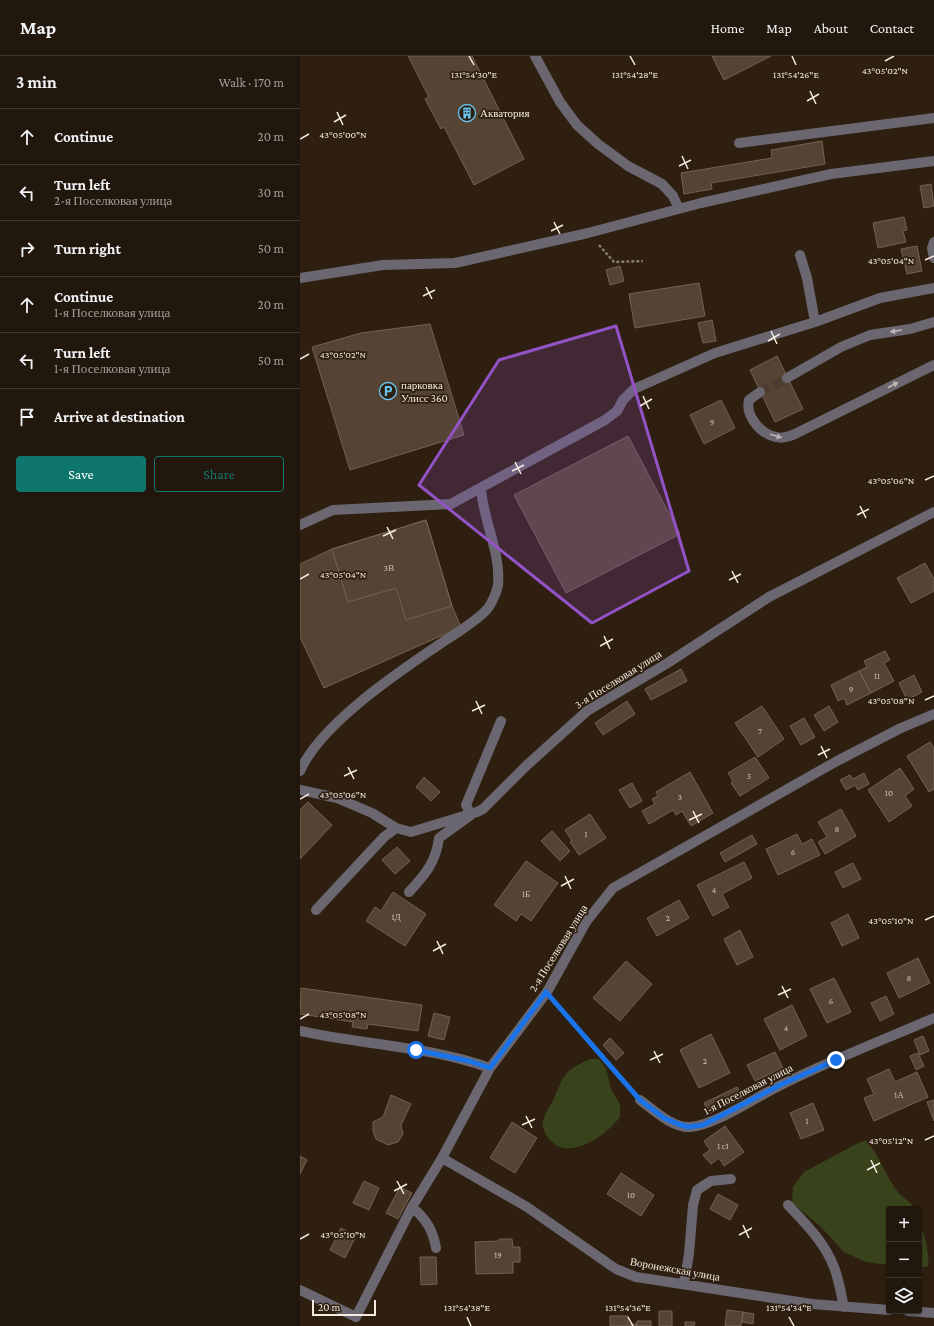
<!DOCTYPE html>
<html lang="en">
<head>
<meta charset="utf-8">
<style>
  :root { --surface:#22170c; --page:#2e241a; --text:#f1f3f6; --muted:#a29f9d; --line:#3f362d; --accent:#0f766e }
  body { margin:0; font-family:"Crimson Pro",serif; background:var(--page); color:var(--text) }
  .controls { position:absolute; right:12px; bottom:12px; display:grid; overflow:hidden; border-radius:4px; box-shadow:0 1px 3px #0004 }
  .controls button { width:36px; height:36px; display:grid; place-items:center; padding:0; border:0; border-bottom:1px solid var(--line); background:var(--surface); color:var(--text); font:20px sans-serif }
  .scale { position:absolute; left:12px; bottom:10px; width:64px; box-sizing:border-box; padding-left:4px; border:2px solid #f4eae0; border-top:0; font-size:11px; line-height:14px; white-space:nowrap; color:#f4eae0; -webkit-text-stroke:3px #2e1f10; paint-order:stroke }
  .stop { position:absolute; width:12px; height:12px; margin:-9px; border:3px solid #1a73e8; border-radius:50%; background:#fff }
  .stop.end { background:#1a73e8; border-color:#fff; box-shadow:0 1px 4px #0008 }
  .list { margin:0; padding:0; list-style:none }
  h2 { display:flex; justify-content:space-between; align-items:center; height:52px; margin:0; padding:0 16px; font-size:17px }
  h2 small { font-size:13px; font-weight:400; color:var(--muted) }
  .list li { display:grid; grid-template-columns:26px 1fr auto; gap:12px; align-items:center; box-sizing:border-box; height:56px; padding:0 16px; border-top:1px solid var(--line) }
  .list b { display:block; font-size:15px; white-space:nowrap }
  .list p { margin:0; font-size:13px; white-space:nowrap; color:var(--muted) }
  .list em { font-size:13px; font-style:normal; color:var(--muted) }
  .actions { display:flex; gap:8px; padding:12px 16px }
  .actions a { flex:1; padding:9px 0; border:1px solid var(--accent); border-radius:4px; text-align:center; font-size:14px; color:var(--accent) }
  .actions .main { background:var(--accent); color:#fff }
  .icon { flex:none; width:22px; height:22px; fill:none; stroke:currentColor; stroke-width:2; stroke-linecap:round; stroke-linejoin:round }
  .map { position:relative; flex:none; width:634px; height:1270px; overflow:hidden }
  header { display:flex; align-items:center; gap:24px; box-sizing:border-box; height:56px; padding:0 20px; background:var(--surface); border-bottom:1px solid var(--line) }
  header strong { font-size:19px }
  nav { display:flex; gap:22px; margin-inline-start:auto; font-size:14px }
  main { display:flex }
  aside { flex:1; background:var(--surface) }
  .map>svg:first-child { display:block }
  .green { fill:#39431b }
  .building { fill:#554434; stroke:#746151 }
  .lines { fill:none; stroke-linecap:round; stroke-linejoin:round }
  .minor-tunnel { stroke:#4c3d2f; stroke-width:10; stroke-dasharray:10 5; stroke-linecap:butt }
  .path { stroke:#887b6f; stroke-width:2.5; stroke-dasharray:3 2; stroke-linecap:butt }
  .minor { stroke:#6a6771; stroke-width:10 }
  .oneway { fill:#bdb6b4 }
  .route { stroke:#1a73e8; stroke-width:5 }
  .marked { fill:#9352c6; fill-opacity:0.2; stroke:#9352c6; stroke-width:3; stroke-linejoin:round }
  .ticks { fill:none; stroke:#f4eae0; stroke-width:1.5 }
  .labels { text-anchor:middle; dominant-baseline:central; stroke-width:3.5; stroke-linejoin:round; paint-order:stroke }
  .number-label { font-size:9px; fill:#ccc0b5 }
  .poi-label { font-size:11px; fill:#f4eae0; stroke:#2e1f10; text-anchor:start }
  .street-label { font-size:11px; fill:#f4eae0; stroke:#2e1f10 }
  .ticks-label { font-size:10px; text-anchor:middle; fill:#f4eae0; stroke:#2e1f10; stroke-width:3.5; stroke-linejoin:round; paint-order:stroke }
</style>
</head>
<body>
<header>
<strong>Map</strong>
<nav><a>Home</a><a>Map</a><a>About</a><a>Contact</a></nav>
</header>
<main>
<aside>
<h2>3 min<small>Walk · 170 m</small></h2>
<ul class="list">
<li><svg class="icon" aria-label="ahead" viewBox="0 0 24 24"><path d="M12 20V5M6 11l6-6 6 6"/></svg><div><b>Continue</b></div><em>20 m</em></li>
<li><svg class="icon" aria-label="left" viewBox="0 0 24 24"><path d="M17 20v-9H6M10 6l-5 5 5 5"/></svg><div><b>Turn left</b><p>2-я Поселковая улица</p></div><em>30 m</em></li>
<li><svg class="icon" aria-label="right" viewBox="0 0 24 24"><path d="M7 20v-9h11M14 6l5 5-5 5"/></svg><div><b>Turn right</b></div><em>50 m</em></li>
<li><svg class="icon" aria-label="ahead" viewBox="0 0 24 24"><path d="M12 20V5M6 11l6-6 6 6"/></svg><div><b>Continue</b><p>1-я Поселковая улица</p></div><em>20 m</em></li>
<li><svg class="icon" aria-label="left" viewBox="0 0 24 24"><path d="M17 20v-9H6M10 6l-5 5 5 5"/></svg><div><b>Turn left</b><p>1-я Поселковая улица</p></div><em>50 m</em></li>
<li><svg class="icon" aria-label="arrive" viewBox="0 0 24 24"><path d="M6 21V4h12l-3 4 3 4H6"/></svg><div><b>Arrive at destination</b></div></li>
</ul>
<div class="actions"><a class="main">Save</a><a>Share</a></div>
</aside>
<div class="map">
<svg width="634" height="1270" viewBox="0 0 634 1270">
  <rect width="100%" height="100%" fill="#2e1f10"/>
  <!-- green -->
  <path class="green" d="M290,1003H299L306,1012L311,1033L320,1048V1061C307,1079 269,1106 250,1084C246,1080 242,1072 243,1067C243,1058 251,1050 254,1042C265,1017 264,1015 290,1003Z
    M566,1085C580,1099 585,1120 597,1135C603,1142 611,1145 615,1153H589V1209L566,1206L544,1196L520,1170L492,1147L493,1131L504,1116L560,1086Z
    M619,1163C623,1178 630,1194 628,1210L620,1212Z"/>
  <!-- building -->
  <path class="building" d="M108,0H172L224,103L174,129L144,71L141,73L125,43L129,41Z
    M412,0H471L424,24Z
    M522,85L525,108L411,127L412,133L384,138L381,117L472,102L471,94Z
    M631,128L634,150L624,152L620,130Z
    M604,161L607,174L603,175L606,186L578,192L573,167Z
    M617,190L622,215L607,218L601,193Z
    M320,210L324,225L310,229L306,214Z
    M399,227L405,260L335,272L329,238Z
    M412,264L416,285L403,287L398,267Z
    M130,268L164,379L50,414L12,291L61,277Z
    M477,300L503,353L475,366L450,314Z
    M421,344L435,372L404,388L390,359Z
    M328,380L380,478L266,537L214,439Z
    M126,464L152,550L161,571L24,632L0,581V508L32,493Z
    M126,464L152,550L106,564L96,532L48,546L32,493Z
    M625,507L634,523V535L611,547L597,522Z
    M585,595L590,604L584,607L594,625L571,637L559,615L567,611L564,605Z
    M381,613L387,625L351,644L345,633Z
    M559,615L571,637L547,649L544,642L538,645L531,629Z
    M614,619L622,636L607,644L599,627Z
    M327,645L335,658L303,679L295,667Z
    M462,650L484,683L458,701L435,667Z
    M529,650L538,666L524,675L514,659Z
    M504,662L515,681L501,689L490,670Z
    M630,686L634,692V733L629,736L607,700Z
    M455,701L469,722L440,740L431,727L433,725L428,717Z
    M600,712L614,733L605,740L612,750L589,766L568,734Z
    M390,716L413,757L391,770L382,755L376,759L373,754L349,768L342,755L355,748L352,743L358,740L356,736Z
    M564,717L569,728L558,734L555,729L546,734L540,724L550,719L553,723Z
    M124,721L140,736L131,745L116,731Z
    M332,727L342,745L330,752L319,734Z
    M8,746L32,769L0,803V754Z
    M541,753L556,780L525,798L518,786L527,781L518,766Z
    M290,758L306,782L279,799L270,786L272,785L265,774Z
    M252,775L270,795L260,805L241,785Z
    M497,778L502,788L512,783L520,799L478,819L466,793Z
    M452,779L457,788L425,806L420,797Z
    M97,791L110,805L95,818L82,804Z
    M226,805L258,827L231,865L221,858L216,865L194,849Z
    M444,806L452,822L422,838L429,851L413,860L397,829Z
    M553,807L561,823L543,832L535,816Z
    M93,836L126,858L105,890L66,865L75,851L81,855Z
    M379,844L389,862L357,880L347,862Z
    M548,858L559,882L542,890L531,867Z
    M440,874L453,901L437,909L424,883Z
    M618,902L630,927L599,942L587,917Z
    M326,905L352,928L320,965L293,942Z
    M534,922L551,956L527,967L510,933Z
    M1,932L122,949L118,975L68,968L67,973L52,971L53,966L0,958Z
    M586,940L594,958L580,965L571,947Z
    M492,949L507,980L480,994L464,963Z
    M134,957L150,961L144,984L128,980Z
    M411,978L430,1017L399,1032L380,994Z
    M623,980L629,995L620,999L614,984Z
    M310,982L324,997L316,1004L303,989Z
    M475,996L483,1012L455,1025L447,1009Z
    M618,997L624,1010L616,1014L610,1000Z
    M589,1013L595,1026L617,1016L628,1041L574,1065L564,1042L574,1038L567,1023Z
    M437,1031L443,1042L409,1058L404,1047Z
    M91,1039L111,1048L101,1069L103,1078L98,1086L88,1089L76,1083L73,1075V1066L83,1061Z
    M634,1044V1065L627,1046Z
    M513,1047L524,1074L501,1083L490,1057Z
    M212,1066L237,1082L215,1117L190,1102Z
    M425,1070L444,1096L424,1110L419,1102L411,1108L403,1099L410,1094L404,1085Z
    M0,1100L7,1104L0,1118Z
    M321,1117L354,1139L341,1160L307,1138Z
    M64,1125L79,1132L69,1154L53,1147Z
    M100,1131L112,1137L98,1163L86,1157Z
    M418,1138L438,1149L430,1164L410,1153Z
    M41,1172L56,1180L45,1202L30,1194Z
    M199,1183H212L213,1191H220V1206H213V1217L176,1218L175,1186L199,1185Z
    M120,1201H136L137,1228L121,1229Z
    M427,1254L443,1256L441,1270H425Z
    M359,1255H372V1270H359Z
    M443,1256L454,1258L453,1268L442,1266Z
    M310,1260H328V1268H337V1270H310Z
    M337,1265H351V1270H337Z
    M385,1266H395L394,1270H385Z"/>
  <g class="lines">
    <!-- minor-tunnel -->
    <path class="minor-tunnel" d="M460,336L487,322"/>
    <!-- path -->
    <path class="path" d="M299,189L314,206L343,205
      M257,948L330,1032"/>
    <!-- minor -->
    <path class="minor" d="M235,0L260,46L277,69L298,88L328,110L362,128L373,140L379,153
      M439,87L634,62
      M634,186L632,192L634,202
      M500,199L507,222L515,266
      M0,222L83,209L155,207L288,177L401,147L531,118L634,105
      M487,322L541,291L570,279L610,273L634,266
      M460,336L449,344C445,359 460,378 476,381C483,383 491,380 497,377L634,309
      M0,469L33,454L151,448L305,364L317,355L323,344L334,333L415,297L515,266L580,242L634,232
      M0,715C21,668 97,617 140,588C153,579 179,564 188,552C192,547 197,535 198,529C201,496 183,465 181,432
      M0,734L37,742L72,757L96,772L111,776L177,756L183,753L226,710L287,655L366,608L469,541L634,456
      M109,836C125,819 136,806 139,782L171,759L166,749L201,665
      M16,854L84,781L96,772
      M0,975C63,989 129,990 190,1012
      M340,1044C354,1054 372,1072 390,1071C414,1070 458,1040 481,1029C531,1004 583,984 634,962
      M142,1102L227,1151L316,1213L336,1221L512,1248L589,1254
      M488,1149C506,1168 525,1187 534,1211C539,1224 541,1238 544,1251
      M112,1151C126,1163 133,1174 136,1192
      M384,1227L389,1198L393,1149L397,1134L411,1125L431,1123
      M0,1234L56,1261
      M608,1255L634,1257
      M56,1261L112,1151L142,1102L190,1012L247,936L286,866L313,832L537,705L601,672L634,658"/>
  </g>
  <!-- one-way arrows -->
  <defs><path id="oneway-solid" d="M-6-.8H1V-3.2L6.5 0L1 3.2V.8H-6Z"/></defs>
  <g class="oneway">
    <use href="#oneway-solid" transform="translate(596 275) rotate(171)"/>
    <use href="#oneway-solid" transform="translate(593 329) rotate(-27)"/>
    <use href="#oneway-solid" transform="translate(476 380) rotate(16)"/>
  </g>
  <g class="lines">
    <!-- route -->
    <path class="route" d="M116,994L169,1005L190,1012L246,936L340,1044L364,1062L378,1068L388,1071L403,1069L480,1029L536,1004"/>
  </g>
  <!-- marked area -->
  <path class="marked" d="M316,270L389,515L292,567L119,429L199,304Z"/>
  <!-- ticks -->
  <path class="ticks" d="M169,0L174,9M330,0L335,9M492,0L496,9M585,5L594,0M510,35L516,48M507,45L519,38M37,56L43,69M34,66L46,59M0,83L9,78M382,100L388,113M379,110L391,104M254,166L260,178M251,175L263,169M625,204L634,200M126,231L132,243M123,240L135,234M471,275L477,288M468,285L480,278M0,303L9,298M343,340L349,353M340,350L352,343M215,406L221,418M212,415L224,409M625,424L634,420M560,450L566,462M557,459L569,453M87,471L93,483M83,480L96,474M432,515L438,527M0,523L9,518M429,524L441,518M304,580L310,593M300,590L313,583M625,644L634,640M176,645L182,658M172,655L185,649M521,690L527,702M518,699L530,693M48,711L54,723M44,720L57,714M0,743L9,738M393,755L399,767M389,764L402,758M265,820L271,833M261,830L274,823M625,864L634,860M137,885L143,898M133,895L146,888M482,930L488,942M478,939L491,933M0,963L9,958M354,995L360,1007M350,1004L363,998M226,1060L232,1072M222,1069L235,1063M625,1084L634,1080M571,1104L577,1117M567,1114L580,1107M97,1125L104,1138M94,1135L107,1128M443,1169L449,1182M439,1179L452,1172M0,1183L9,1178M167,1261L171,1270M328,1261L333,1270M489,1261L494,1270"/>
  <!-- icons -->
  <defs>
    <g id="building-ring" transform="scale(0.9)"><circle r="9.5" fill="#2e1f10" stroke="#69c3f1" stroke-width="1.5"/><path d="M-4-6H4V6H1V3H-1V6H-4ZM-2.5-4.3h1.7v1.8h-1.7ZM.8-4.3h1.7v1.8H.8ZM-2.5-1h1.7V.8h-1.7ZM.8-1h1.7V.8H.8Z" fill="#69c3f1"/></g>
    <g id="parking-ring" transform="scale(0.9)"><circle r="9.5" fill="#2e1f10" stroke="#69c3f1" stroke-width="1.5"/><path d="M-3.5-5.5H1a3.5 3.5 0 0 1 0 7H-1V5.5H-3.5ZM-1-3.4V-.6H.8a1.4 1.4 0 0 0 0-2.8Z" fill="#69c3f1"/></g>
  </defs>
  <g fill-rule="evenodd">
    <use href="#building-ring" x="167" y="57"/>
    <use href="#parking-ring" x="88" y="335"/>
  </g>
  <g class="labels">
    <!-- number labels -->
    <g class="number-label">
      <text x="412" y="366">9</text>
      <text x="89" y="512">3В</text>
      <text x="577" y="620">11</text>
      <text x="551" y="633">9</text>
      <text x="460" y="675">7</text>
      <text x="449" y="720">5</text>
      <text x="589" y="737">10</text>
      <text x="380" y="741">3</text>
      <text x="537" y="773">8</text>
      <text x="286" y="778">1</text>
      <text x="493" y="796">6</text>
      <text x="414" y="834">4</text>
      <text x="226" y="838">1Б</text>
      <text x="96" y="861">1Д</text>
      <text x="368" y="862">2</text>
      <text x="609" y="922">8</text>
      <text x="531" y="945">6</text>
      <text x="486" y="972">4</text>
      <text x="405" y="1005">2</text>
      <text x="599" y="1039">1А</text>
      <text x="507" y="1065">1</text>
      <text x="423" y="1090">1 с1</text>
      <text x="331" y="1139">10</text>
      <text x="198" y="1199">19</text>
    </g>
    <!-- poi labels -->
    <g class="poi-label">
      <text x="180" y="57">Акватория</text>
      <text x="101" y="329">парковка<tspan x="101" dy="13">Улисс 360</tspan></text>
    </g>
    <!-- street labels -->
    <g class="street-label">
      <text transform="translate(318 623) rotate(-32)">3-я Поселковая улица</text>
      <text transform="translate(258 892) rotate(-58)">2-я Поселковая улица</text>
      <text transform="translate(448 1033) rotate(-27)">1-я Поселковая улица</text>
      <text transform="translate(375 1213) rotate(10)">Воронежская улица</text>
    </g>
  </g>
  <g class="ticks-label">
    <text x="585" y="18">43°05'02"N</text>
    <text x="174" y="22">131°54'30"E</text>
    <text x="335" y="22">131°54'28"E</text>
    <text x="496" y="22">131°54'26"E</text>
    <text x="43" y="82">43°05'00"N</text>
    <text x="591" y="208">43°05'04"N</text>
    <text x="43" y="302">43°05'02"N</text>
    <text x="591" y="428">43°05'06"N</text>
    <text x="43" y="522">43°05'04"N</text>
    <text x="591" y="648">43°05'08"N</text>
    <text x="43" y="742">43°05'06"N</text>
    <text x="591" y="868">43°05'10"N</text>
    <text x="43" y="962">43°05'08"N</text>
    <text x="591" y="1088">43°05'12"N</text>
    <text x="43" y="1182">43°05'10"N</text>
    <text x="167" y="1255">131°54'38"E</text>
    <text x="328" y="1255">131°54'36"E</text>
    <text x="489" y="1255">131°54'34"E</text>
  </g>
</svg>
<div class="controls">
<button>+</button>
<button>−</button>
<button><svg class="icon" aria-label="layers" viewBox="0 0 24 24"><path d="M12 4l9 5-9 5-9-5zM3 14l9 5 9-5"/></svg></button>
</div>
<div class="scale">20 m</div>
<div class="stop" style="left:116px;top:994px"></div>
<div class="stop end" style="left:536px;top:1004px"></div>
</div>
</main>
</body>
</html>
